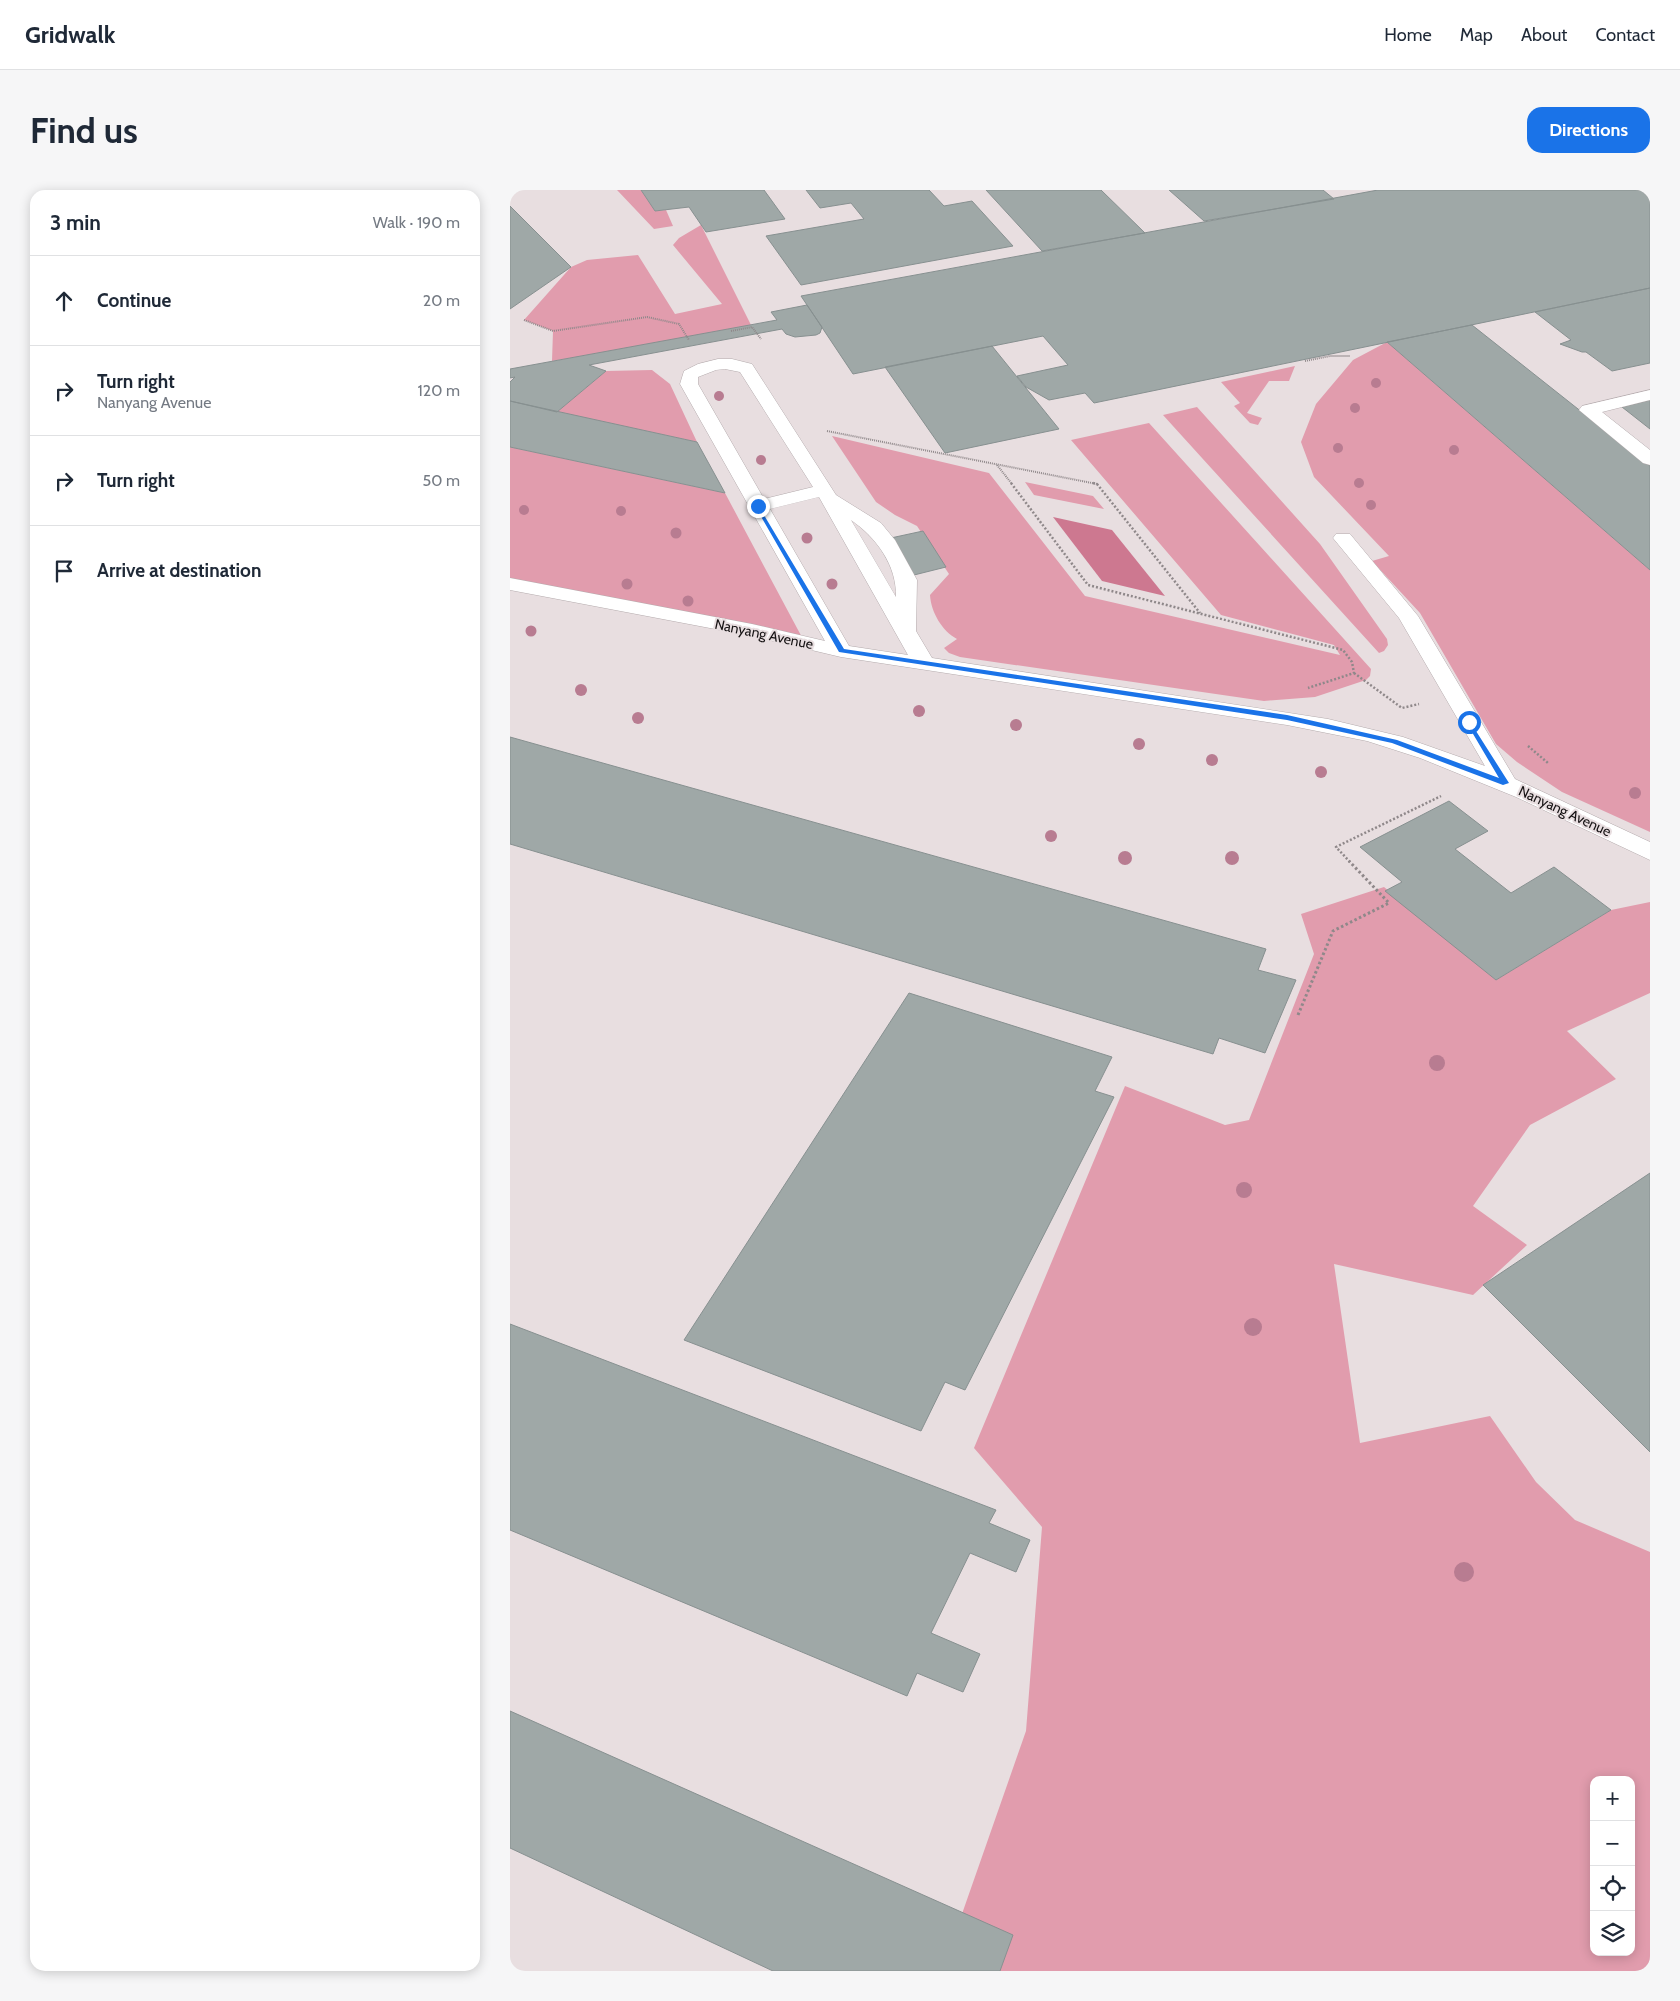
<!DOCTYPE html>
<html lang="en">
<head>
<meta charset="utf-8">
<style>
  :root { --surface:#fff; --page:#f6f6f7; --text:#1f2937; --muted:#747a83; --line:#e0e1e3; --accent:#1a73e8 }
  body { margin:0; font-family:Cabin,sans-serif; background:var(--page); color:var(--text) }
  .controls { position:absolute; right:15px; bottom:15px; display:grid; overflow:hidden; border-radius:10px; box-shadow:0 2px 12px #0003 }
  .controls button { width:45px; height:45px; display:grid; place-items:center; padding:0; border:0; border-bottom:1px solid var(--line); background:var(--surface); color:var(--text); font:25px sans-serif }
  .stop { position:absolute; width:15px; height:15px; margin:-11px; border:4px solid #1a73e8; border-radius:50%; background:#fff }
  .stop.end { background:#1a73e8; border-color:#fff; box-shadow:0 1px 5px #0008 }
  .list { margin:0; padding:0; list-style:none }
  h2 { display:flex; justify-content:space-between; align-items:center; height:65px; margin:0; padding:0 20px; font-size:21px }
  h2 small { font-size:16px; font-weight:400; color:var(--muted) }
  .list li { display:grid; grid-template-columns:32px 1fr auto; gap:15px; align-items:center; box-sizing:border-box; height:90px; padding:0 20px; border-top:1px solid var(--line) }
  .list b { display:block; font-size:19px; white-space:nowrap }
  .list p { margin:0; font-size:16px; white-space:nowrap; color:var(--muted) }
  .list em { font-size:16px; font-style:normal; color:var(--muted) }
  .icon { flex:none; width:28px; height:28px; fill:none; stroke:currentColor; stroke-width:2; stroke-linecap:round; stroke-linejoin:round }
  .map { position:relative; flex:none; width:1140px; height:1781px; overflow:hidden; border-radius:15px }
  header { display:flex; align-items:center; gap:30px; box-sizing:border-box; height:70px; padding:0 25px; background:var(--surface); border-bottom:1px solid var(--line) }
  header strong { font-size:24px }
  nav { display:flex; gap:28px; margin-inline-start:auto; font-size:18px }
  .intro { display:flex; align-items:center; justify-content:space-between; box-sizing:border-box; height:120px; padding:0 30px }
  h1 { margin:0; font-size:35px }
  .button { padding:12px 22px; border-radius:15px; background:var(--accent); color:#fff; font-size:18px; font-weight:700 }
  main { display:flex; gap:30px; padding:0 30px }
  aside { flex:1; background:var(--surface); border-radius:15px; box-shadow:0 2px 12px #0003 }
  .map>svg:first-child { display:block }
  .green { fill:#e19cad; fill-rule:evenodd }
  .water { fill:#cd7890 }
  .building { fill:#9fa8a7; stroke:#879090 }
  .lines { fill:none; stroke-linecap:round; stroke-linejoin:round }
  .minor-casing { stroke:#b4abad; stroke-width:1 }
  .path-far2 { stroke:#8f888a; stroke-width:2; stroke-dasharray:1 1; stroke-linecap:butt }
  .path-far1 { stroke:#8f888a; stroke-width:2.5; stroke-dasharray:2 2; stroke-linecap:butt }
  .path { stroke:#8f888a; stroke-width:3; stroke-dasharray:2.5 2.5; stroke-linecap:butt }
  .minor { fill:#fff; fill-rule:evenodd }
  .tree { fill:#b87c91 }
  .route { fill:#1a73e8 }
  .labels { text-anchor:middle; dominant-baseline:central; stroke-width:4; stroke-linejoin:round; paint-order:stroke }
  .far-street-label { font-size:14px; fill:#151213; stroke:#e8dee0 }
</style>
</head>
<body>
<header>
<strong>Gridwalk</strong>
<nav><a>Home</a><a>Map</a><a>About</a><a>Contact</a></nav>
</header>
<div class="intro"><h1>Find us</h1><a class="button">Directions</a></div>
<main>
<aside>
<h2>3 min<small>Walk · 190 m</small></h2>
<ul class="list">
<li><svg class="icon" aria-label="ahead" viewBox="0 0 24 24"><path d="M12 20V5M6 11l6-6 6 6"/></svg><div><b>Continue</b></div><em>20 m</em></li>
<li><svg class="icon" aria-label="right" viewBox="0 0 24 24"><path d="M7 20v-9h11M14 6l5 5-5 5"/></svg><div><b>Turn right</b><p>Nanyang Avenue</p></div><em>120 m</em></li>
<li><svg class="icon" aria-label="right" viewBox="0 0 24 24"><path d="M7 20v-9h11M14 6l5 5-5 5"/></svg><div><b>Turn right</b></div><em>50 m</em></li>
<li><svg class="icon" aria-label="arrive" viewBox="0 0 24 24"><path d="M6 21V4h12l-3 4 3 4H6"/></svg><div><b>Arrive at destination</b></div></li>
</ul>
</aside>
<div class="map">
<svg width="1140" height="1781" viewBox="0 0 1140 1781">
  <rect width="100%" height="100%" fill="#e8dee0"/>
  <!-- green -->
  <path class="green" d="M107,0H131L145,21L156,20L163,36L144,39Z
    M191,35L242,137L177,150L42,171L43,141L14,130L61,77L77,70L128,65L165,124L212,114L163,55L169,48Z
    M877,152L1140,380V642L1052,602L1007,572L986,554L910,423L862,371L879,366L804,287L791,252L806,214L843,170Z
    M785,176L779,191H759L737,223L752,228L748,235L740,233L724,216L730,213L711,192Z
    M142,180L160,194L187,252L47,222L96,181Z
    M687,217L810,354L877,449L878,455L874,461L869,463L653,225Z
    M639,233L861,479L860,486L856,490L805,507L754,511L450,467L439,463L434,458L447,449C432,441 421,422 420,405L439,384L407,336L385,325L366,312L322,246L479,283L575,406L830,465L824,455L711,425L561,250Z
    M0,257L215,303L295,453L0,394Z
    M515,292L583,306L594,319L524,305Z
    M874,697L986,790L1101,720L1140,712V803L1057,841L1106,889L1020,935L963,1016L1017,1055L963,1105L824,1074L850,1253L980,1226L1026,1292L1065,1330L1140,1362V1781H436L453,1721L516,1541L532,1337L464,1258L615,896L715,935L739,930L804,764L791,724ZM1084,1590H1121V1762H1084Z"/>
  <!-- water -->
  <path class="water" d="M543,327L602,340L655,406L592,391Z"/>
  <!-- building -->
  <path class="building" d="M131,0H254L275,29L196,42L179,17L145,21Z
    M296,0H419L434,16L462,11L503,56L291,95L256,46L354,29L341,13L310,18Z
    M476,0H591L635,43L532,61Z
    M659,0H813L824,9L694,31Z
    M868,0H1140V98L584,213L575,203L539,210L516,197L507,186L558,175L533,146L343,184L291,106Z
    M0,16L61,77L0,119Z
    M1140,98V173L1102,181L1076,162H1072L1050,154L1061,150L1025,122Z
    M297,115L312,137L310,143L306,145L285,147L276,144L272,139L79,175L96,181L47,222L0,211V192L5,187L0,188V179L267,130L261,122Z
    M962,135L1140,276V380L877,152Z
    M482,156L549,239L435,263L375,177Z
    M1140,210V239L1112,217Z
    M0,211L187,252L215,303L0,257Z
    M413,341L436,377L388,389L367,351Z
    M0,547L756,759L748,780L786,790L755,863L709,848L703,864L0,654Z
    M939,611L978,641L945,659L1001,703L1044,677L1101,720L986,790L875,701L892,692L850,657Z
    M399,803L602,867L585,901L604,907L455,1200L435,1192L411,1241L174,1150Z
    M1140,983V1262L973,1095Z
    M0,1134L486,1320L479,1333L520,1350L506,1382L460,1363L421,1443L470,1464L453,1502L407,1483L397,1506L0,1340Z
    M0,1521L503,1745L490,1781H263L0,1658Z"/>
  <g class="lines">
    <!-- minor casing -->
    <g class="minor-casing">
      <path id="minor" d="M208,169H222L242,174L326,305L371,333L385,350L407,390L406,441L422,468L818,529L893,547L975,576L889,428L823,348L826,344H840L908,426L1005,589L1140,652V670L1006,607L910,568L857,551L777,535L331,467L242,446L0,400V388L242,434L315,451L170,194L174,181L188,174ZM215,179L230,182L303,297L254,309L188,194V187L206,180ZM309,307L398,465L339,456L260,319ZM341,330C367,348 387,376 386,407Z
        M1140,200V210L1092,222L1140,260V275L1133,273L1069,220L1072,216Z"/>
    </g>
    <!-- path-far2 -->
    <path class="path-far2" d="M14,130L43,141L137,127L169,134L179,150
      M221,141L242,137L251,149
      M795,171L820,166H840
      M317,241L587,294
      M487,275L502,294"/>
    <!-- path-far1 -->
    <path class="path-far1" d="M501,293L578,395L833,460L842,472L844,483L798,498
      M583,293L587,294L690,423
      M844,483L892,518L909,514
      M1018,556L1038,573
      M840,672L826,657L931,606"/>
    <!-- path -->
    <path class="path" d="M788,825L823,741L879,713L839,671"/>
    <!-- minor -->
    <use href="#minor" class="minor"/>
  </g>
  <!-- trees -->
  <g class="tree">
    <circle cx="866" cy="193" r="5"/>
    <circle cx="209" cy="206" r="5"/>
    <circle cx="845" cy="218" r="5"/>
    <circle cx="828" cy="258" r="5"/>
    <circle cx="944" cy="260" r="5"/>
    <circle cx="251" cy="270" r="5"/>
    <circle cx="849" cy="293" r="5"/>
    <circle cx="861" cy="315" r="5"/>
    <circle cx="14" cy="320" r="5"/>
    <circle cx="111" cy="321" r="5"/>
    <circle cx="166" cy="343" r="5.5"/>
    <circle cx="297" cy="348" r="5.5"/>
    <circle cx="117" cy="394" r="5.5"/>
    <circle cx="322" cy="394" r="5.5"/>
    <circle cx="178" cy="411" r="5.5"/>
    <circle cx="21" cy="441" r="5.5"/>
    <circle cx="71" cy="500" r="6"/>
    <circle cx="409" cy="521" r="6"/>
    <circle cx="128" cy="528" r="6"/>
    <circle cx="506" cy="535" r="6"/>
    <circle cx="629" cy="554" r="6"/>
    <circle cx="702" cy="570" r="6"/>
    <circle cx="811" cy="582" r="6"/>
    <circle cx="1125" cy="603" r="6"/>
    <circle cx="541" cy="646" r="6"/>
    <circle cx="615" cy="668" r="7"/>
    <circle cx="722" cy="668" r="7"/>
    <circle cx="927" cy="873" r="8"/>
    <circle cx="734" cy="1000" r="8"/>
    <circle cx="743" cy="1137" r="9"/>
    <circle cx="954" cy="1382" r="10"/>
  </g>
  <!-- route -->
  <path class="route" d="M248,315L334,459L777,525L887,550L989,588L956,532L959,530L999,593L993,595L882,553L777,530L329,462L245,316Z"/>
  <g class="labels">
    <!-- far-street labels -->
    <g class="far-street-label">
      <text transform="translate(254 444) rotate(12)">Nanyang Avenue</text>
      <text transform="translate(1055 621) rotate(25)">Nanyang Avenue</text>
    </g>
  </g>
</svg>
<div class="controls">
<button>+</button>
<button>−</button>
<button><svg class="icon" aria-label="locate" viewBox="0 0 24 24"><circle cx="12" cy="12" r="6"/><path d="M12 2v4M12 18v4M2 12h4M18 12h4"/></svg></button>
<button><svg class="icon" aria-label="layers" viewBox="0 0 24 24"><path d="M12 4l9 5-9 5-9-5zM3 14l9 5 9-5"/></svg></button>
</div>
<div class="stop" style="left:959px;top:532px"></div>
<div class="stop end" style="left:248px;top:316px"></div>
</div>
</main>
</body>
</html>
